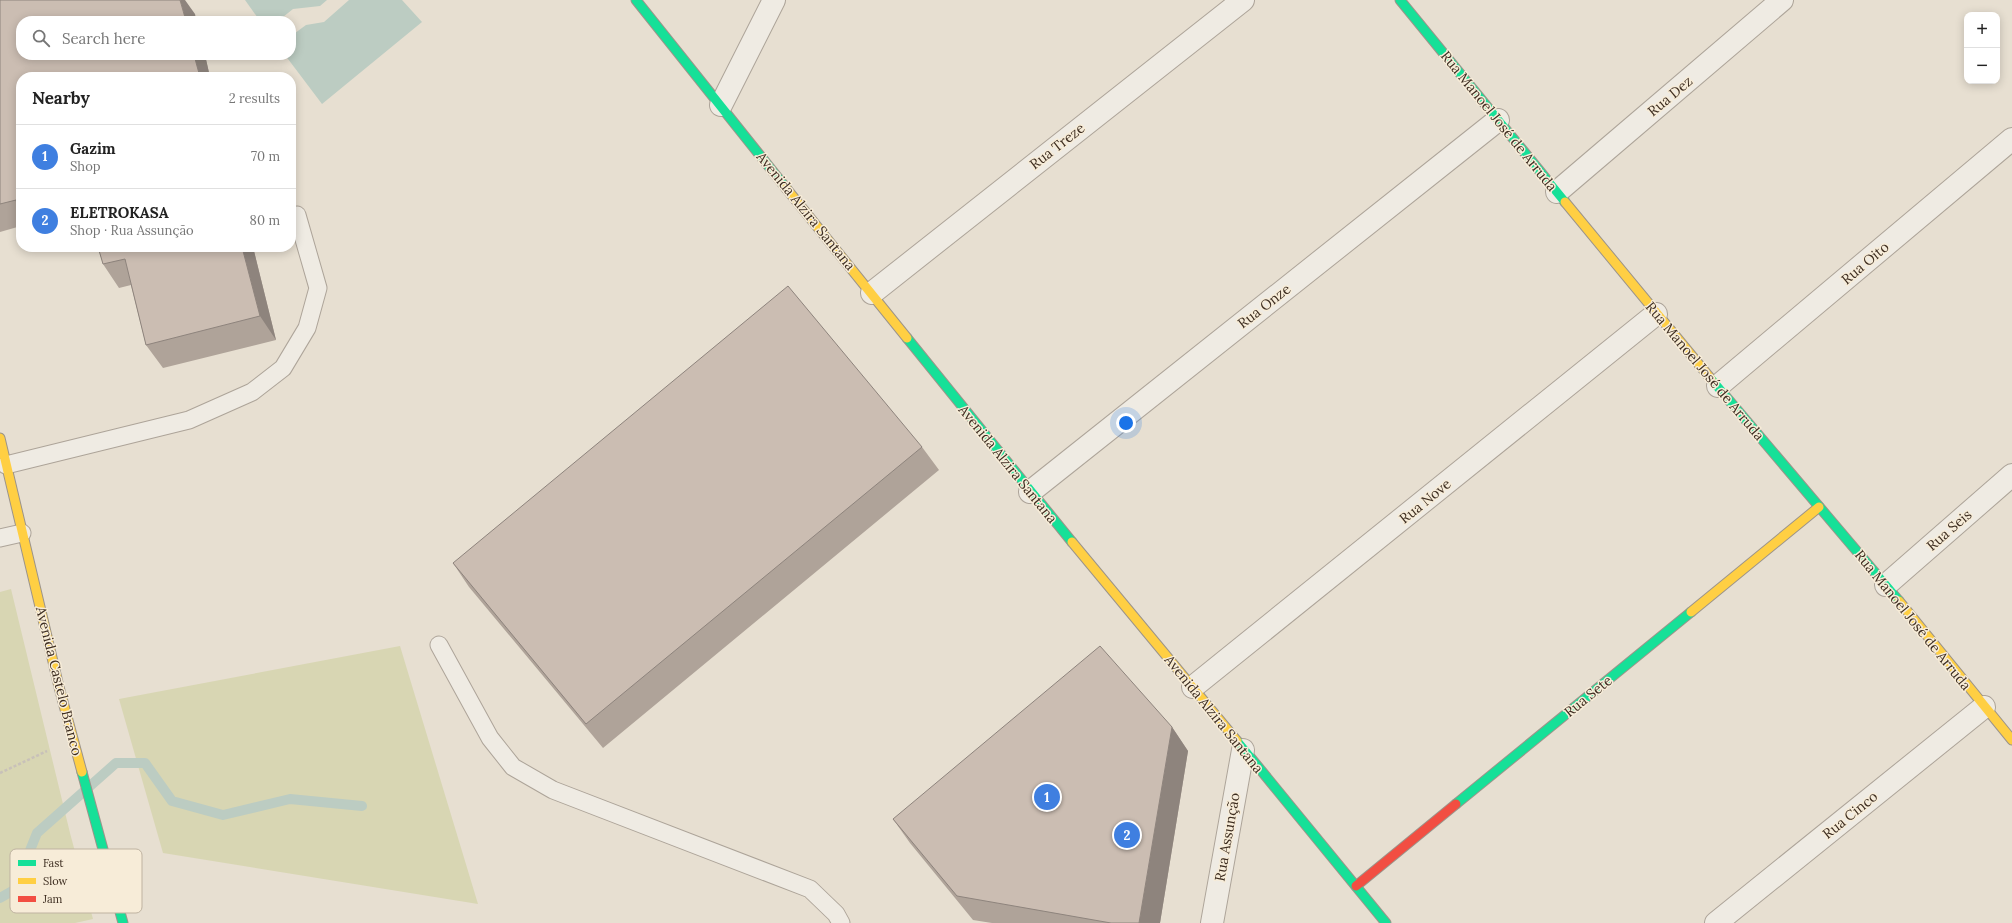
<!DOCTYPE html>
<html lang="en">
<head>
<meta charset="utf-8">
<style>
  :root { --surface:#fff; --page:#f6f6f6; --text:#222; --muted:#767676; --line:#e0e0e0; --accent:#786b5e }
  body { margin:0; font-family:Lora,serif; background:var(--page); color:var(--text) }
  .controls { position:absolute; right:12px; top:12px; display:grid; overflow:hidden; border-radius:8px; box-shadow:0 2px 10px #0003 }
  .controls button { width:36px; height:36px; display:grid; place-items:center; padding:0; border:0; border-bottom:1px solid var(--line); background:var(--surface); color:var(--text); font:20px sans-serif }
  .you { position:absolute; left:1126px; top:423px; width:14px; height:14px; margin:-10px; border:3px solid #fff; border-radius:50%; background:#1a73e8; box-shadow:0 0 0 6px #1a73e833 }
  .badge { display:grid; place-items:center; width:26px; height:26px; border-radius:50%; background:var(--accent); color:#fff; font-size:13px; font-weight:700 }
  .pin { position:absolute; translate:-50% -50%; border:2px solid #fff; box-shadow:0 1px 4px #0006 }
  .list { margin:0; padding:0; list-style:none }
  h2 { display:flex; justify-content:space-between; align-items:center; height:52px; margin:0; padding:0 16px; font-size:17px }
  h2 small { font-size:13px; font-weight:400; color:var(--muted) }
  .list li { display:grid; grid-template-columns:26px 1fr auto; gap:12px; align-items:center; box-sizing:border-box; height:64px; padding:0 16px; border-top:1px solid var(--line) }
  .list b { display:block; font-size:15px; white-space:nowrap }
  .list p { margin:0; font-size:13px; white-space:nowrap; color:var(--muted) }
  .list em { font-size:13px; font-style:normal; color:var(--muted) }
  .icon { flex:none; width:22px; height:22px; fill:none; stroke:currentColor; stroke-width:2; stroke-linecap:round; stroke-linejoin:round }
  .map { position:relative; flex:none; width:2012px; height:923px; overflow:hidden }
  .search { position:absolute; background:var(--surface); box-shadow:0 2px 10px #0003; left:16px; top:16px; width:280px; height:44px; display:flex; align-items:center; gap:10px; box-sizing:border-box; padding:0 14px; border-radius:16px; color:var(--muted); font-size:15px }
  .panel { position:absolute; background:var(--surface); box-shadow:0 2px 10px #0003; left:16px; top:72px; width:280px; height:180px; border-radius:16px }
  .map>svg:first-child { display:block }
  .green { fill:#d8d6b3 }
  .water { fill:#bcccc2 }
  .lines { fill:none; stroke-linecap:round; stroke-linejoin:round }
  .stream { stroke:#bcccc2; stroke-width:10 }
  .lane-casing { stroke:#ada499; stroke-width:19 }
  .street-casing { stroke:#ada499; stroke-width:24 }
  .fast-casing { stroke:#9c948a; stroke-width:11 }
  .slow-casing { stroke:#9c948a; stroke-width:11 }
  .jam-casing { stroke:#9c948a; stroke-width:11 }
  .path { stroke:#c8c1b9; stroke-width:2.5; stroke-dasharray:3 2; stroke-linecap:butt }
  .lane { stroke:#efebe3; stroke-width:17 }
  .street { stroke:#efebe3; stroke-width:22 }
  .fast { stroke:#16e098; stroke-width:9 }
  .slow { stroke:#ffcf43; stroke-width:9 }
  .jam { stroke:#f24e42; stroke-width:9 }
  .wall { fill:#afa399 }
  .shaded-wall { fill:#8e847d }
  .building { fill:#cbbdb2; stroke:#8e847d }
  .labels { text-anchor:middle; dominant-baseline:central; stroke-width:3; stroke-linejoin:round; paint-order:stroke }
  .street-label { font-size:14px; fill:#3d2d20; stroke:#f7ecd8 }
  .key { fill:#f7ecd8; stroke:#bfb3a1; stroke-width:1 }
  .key-label { font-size:11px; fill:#3d2d20 }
</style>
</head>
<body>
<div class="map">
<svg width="2012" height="923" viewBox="0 0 2012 923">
  <rect width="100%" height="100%" fill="#e7dfd1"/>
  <!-- green -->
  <path class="green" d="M11,589L70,833L93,919L75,923H0V592Z
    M400,646L478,904L163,853L119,699Z"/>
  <!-- water -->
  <path class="water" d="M245,0H327L320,6L293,9L278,21H260Z
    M349,0H402L422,22L322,104L285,55H291V36L306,25L324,22Z"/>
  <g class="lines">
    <!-- stream -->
    <path class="stream" d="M0,898L14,890L37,833L116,763H145L172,801L223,815L290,799L362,806"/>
    <!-- lane casing -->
    <g class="lane-casing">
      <path id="lane" d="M6,465L189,420L252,392L283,368L307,328L318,288L297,215
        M0,538L22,533
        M439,645L490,738L513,767L553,790L810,889L836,914L841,923"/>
    </g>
    <!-- street casing -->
    <g class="street-casing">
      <path id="street" d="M721,105L774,0
        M1557,192L1782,0
        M872,293L1243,0
        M1718,386L2012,139
        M1030,492L1498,120
        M1886,585L2012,475
        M1193,687L1656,314
        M1212,923L1243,750
        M1716,923L1984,707"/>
    </g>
    <!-- fast casing -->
    <g class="fast-casing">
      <path id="fast" d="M636,0L786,188
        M1400,0L1565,202
        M907,338L1072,542
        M1711,379L1899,601
        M1237,741L1386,923
        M82,772L123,923
        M1456,804L1691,612"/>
    </g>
    <!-- slow casing -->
    <g class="slow-casing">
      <path id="slow" d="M786,188L907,338
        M1565,202L1711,379
        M0,438L59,687L82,772
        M1072,542L1237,741
        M1899,601L2012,740
        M1691,612L1819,507"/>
    </g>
    <!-- jam casing -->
    <g class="jam-casing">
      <path id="jam" d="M1356,886L1456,804"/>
    </g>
    <!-- path -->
    <path class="path" d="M0,773L47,751"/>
    <!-- lane -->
    <use href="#lane" class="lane"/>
    <!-- street -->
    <use href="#street" class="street"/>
    <!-- fast -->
    <use href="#fast" class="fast"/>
    <!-- slow -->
    <use href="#slow" class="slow"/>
    <!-- jam -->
    <use href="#jam" class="jam"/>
  </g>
  <!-- wall -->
  <path class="wall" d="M0,0L195,14L196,21H21L205,55L210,77H21V226L0,232Z
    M98,247H253L276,340L163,368L146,345L131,285L119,288L103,264Z
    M922,447L939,470L603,748L469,587L453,563Z
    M1172,727L1188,751L1160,923H992L973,920L910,843L893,819Z"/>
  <!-- shaded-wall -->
  <path class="shaded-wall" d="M180,0H185L195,14L196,21H186Z
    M194,55H205L210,77H200Z
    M242,247H253L276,340L260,316Z
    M1172,727L1188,751L1160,923H1139Z"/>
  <!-- building -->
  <path class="building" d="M0,0H180L186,21H21V55H194L200,77H21V220L16,200L0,204Z
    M98,247H242L260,316L146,345L125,259L103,264Z
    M788,286L922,447L586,724L453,563Z
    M1100,646L1172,727L1139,923H1111L957,896L893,819Z"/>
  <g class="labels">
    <!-- street labels -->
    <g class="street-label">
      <text transform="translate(1670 96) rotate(-40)">Rua Dez</text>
      <text transform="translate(1499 121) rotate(51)">Rua Manoel José de Arruda</text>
      <text transform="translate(1057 146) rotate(-38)">Rua Treze</text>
      <text transform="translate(806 211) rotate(51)">Avenida Alzira Santana</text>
      <text transform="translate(1865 263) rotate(-40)">Rua Oito</text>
      <text transform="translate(1264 306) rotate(-38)">Rua Onze</text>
      <text transform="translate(1705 371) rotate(50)">Rua Manoel José de Arruda</text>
      <text transform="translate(1008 464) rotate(51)">Avenida Alzira Santana</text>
      <text transform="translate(1425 501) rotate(-39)">Rua Nove</text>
      <text transform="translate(1949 530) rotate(-41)">Rua Seis</text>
      <text transform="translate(1913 620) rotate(51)">Rua Manoel José de Arruda</text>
      <text transform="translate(59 681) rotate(76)">Avenida Castelo Branco</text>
      <text transform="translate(1588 696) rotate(-39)">Rua Sete</text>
      <text transform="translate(1214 714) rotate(51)">Avenida Alzira Santana</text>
      <text transform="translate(1850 815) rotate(-39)">Rua Cinco</text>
      <text transform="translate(1227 837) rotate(-80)">Rua Assunção</text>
    </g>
  </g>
  <!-- legend -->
  <rect x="10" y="849" width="132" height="64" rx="6" class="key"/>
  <rect x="18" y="860" width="18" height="6" fill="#16e098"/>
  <rect x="18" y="878" width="18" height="6" fill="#ffcf43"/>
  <rect x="18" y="896" width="18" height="6" fill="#f24e42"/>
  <g class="key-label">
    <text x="43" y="867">Fast</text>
    <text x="43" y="885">Slow</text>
    <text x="43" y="903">Jam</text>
  </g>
</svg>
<div class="controls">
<button>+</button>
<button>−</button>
</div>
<div class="you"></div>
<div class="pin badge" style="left:1047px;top:797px;background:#3f7fe0">1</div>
<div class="pin badge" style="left:1127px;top:835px;background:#3f7fe0">2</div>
<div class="search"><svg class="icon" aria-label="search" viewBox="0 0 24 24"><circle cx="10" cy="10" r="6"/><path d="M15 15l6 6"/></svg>Search here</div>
<section class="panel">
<h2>Nearby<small>2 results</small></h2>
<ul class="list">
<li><span class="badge" style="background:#3f7fe0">1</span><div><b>Gazim</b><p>Shop</p></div><em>70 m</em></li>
<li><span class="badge" style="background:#3f7fe0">2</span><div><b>ELETROKASA</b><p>Shop · Rua Assunção</p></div><em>80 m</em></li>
</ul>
</section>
</div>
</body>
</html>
